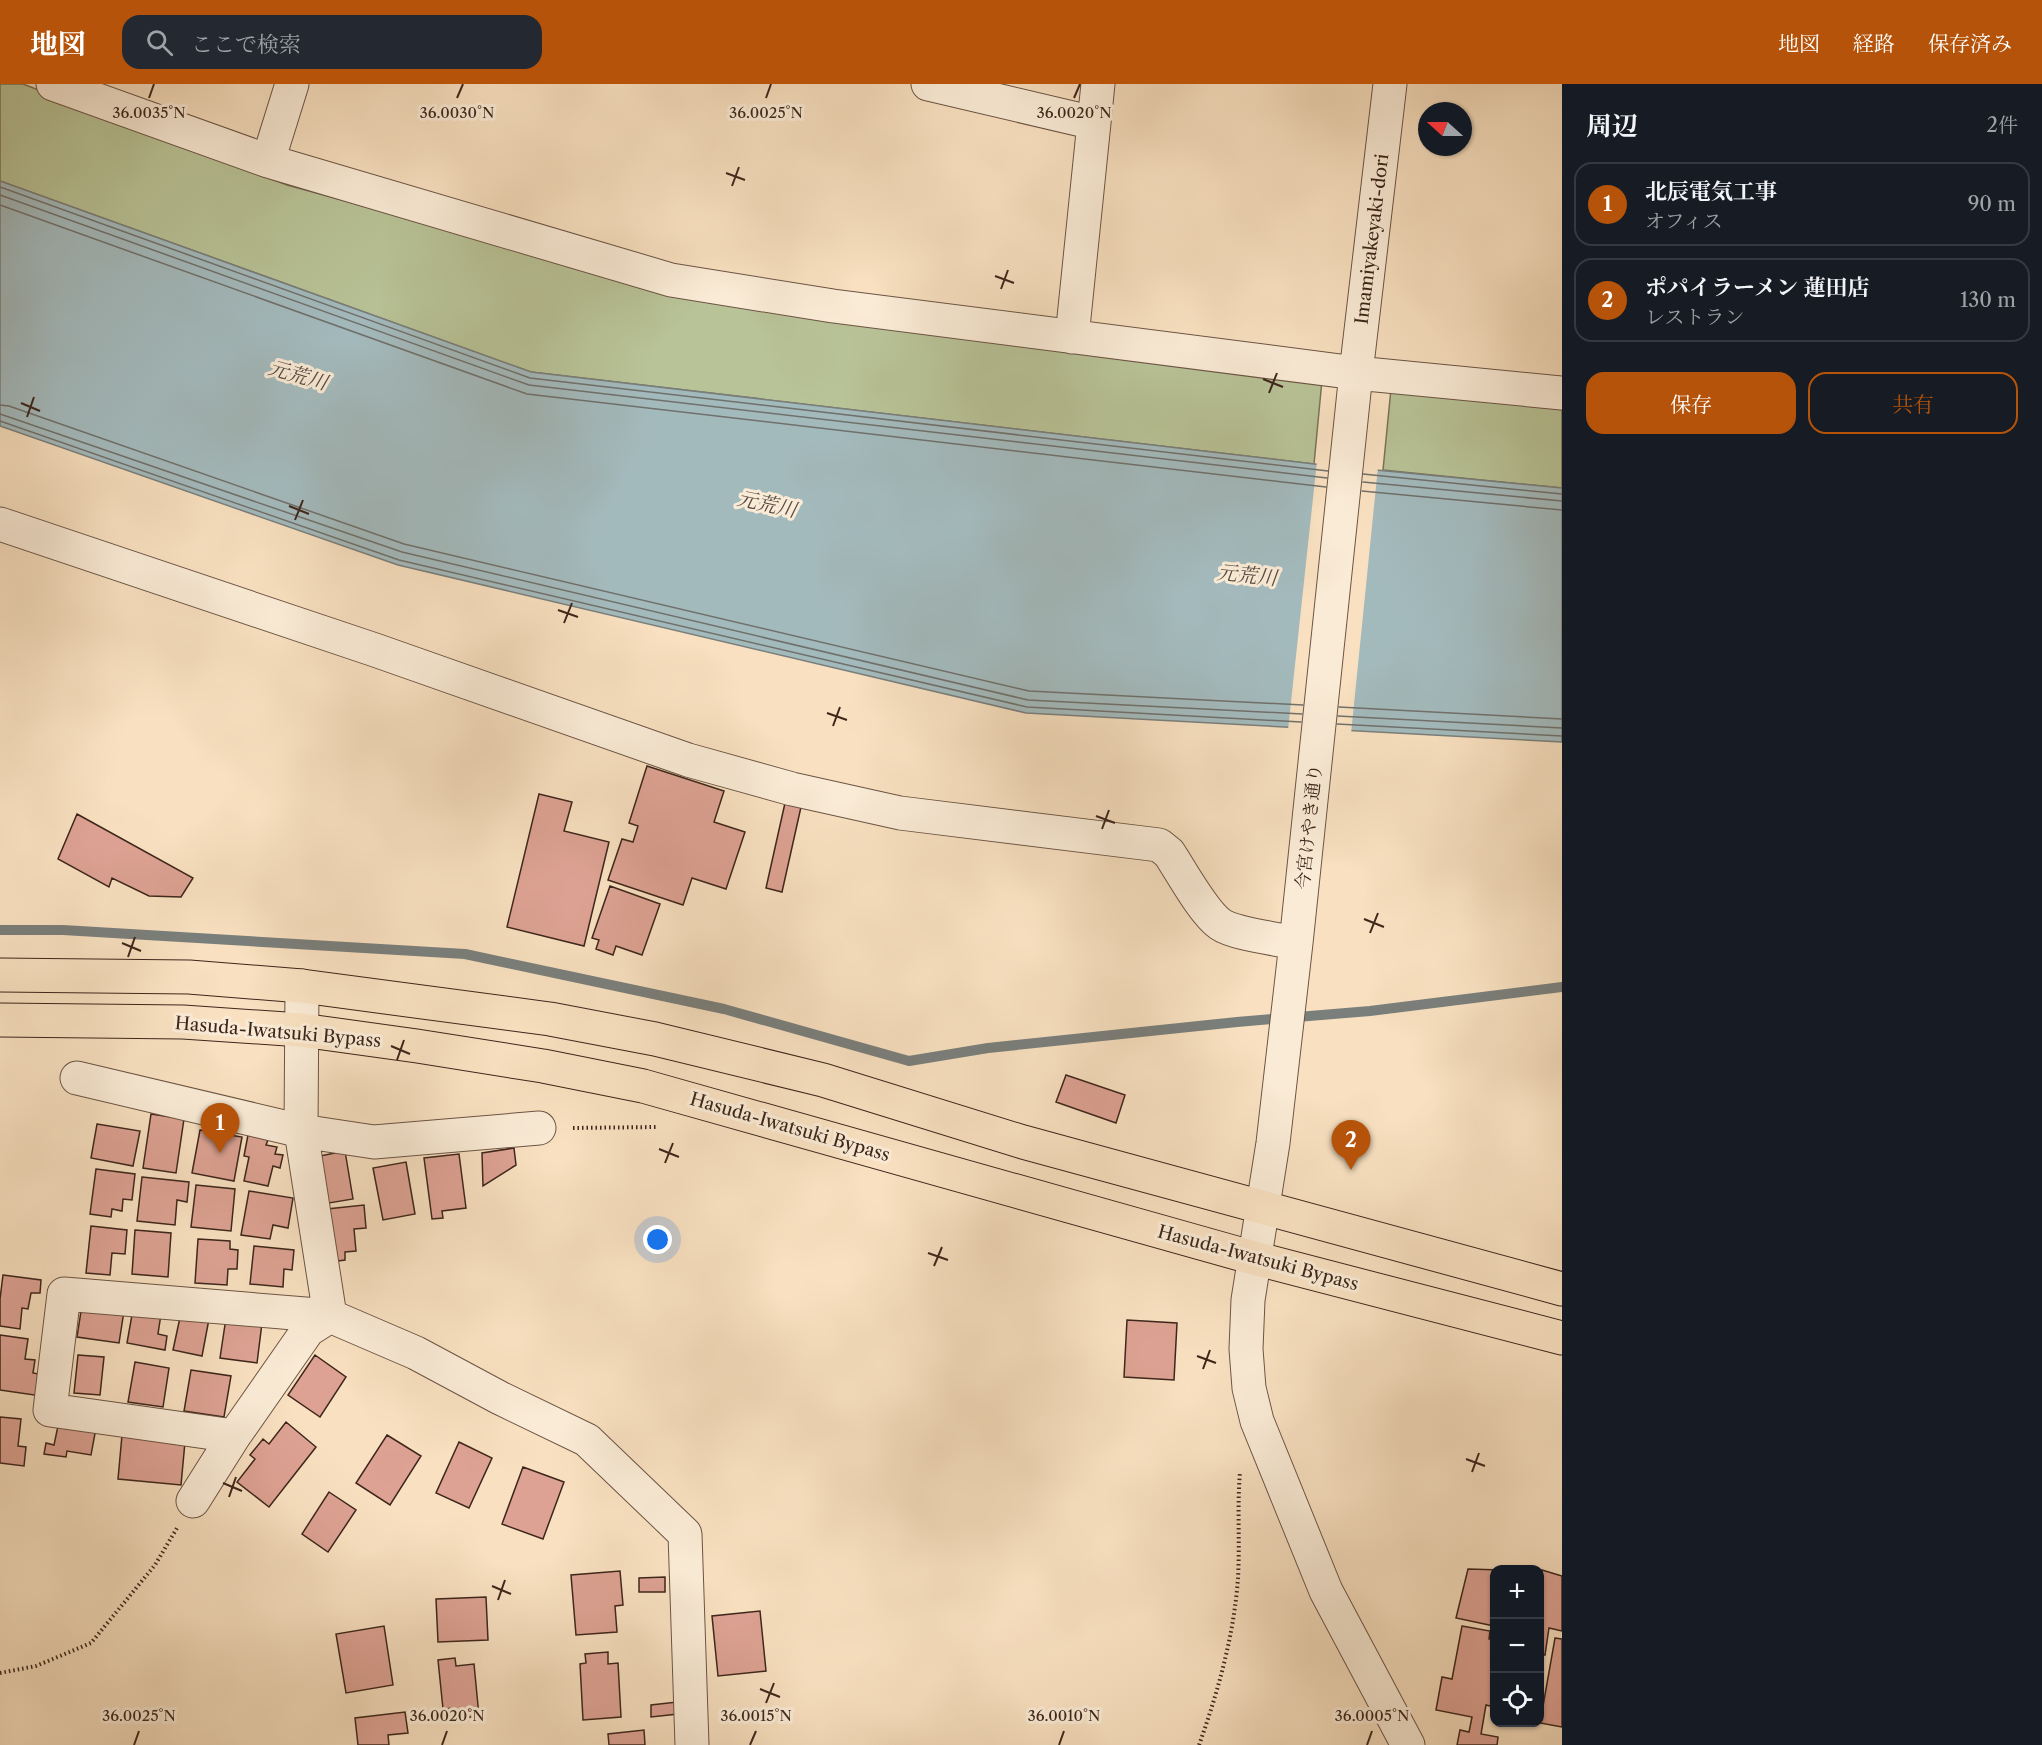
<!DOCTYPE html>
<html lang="ja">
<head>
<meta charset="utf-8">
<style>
  :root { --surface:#171b24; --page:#242831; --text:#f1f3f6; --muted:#9ea1a6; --line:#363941; --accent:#b45309 }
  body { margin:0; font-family:"Libre Caslon Text","Noto Serif JP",serif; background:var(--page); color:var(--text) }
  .controls { position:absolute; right:18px; bottom:18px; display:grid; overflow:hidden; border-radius:12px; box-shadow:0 2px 4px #0004 }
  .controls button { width:54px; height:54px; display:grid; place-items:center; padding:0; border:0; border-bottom:2px solid var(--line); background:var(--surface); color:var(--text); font:30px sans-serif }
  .compass { position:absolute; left:1418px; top:18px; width:54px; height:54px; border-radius:50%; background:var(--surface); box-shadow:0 2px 4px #0004; rotate:291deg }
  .you { position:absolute; left:658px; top:1156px; width:21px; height:21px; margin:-15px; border:4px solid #fff; border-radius:50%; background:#1a73e8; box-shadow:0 0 0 9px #1a73e833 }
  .badge { display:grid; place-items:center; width:39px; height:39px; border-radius:50%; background:var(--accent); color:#fff; font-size:20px; font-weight:700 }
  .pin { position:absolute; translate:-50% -50px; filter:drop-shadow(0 2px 3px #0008) }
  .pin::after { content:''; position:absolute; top:32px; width:21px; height:18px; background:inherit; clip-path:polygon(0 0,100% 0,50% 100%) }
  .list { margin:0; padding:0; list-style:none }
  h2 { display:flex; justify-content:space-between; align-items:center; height:78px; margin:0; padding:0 24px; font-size:26px }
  h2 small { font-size:20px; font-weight:400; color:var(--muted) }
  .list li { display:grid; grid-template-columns:39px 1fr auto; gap:18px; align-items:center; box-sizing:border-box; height:84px; margin:0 12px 12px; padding:0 12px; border:2px solid var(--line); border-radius:18px }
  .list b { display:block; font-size:22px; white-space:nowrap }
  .list p { margin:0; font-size:20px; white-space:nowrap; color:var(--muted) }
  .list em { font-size:20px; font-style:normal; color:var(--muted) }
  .actions { display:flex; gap:12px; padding:18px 24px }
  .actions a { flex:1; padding:14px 0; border:2px solid var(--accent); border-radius:18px; text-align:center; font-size:21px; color:var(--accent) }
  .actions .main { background:var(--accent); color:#fff }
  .icon { flex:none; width:33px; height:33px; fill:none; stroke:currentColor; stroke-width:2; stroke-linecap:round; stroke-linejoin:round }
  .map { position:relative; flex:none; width:1562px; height:1661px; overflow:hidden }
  header { display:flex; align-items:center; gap:36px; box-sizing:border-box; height:84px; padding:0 30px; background:var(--accent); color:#fff }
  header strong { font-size:28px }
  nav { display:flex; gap:33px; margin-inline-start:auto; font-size:21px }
  .search { width:420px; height:54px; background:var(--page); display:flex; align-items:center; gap:15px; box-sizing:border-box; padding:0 21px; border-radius:18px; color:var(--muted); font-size:22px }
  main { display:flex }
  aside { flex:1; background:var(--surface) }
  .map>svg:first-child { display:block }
  .green { fill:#b8c397; stroke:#7a7459; stroke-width:1.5 }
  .water { fill:#a3babd; stroke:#7a7f7c; stroke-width:1.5 }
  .pier { fill:#f8e0c0 }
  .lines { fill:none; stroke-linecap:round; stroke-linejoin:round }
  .shore { stroke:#70706c; stroke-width:1.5 }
  .stream { stroke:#7a7f7c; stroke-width:10 }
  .building { fill:#dda293; stroke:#3d261b; stroke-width:1.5 }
  .minor-casing { stroke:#6c5444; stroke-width:35 }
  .highway-casing { stroke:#3d261b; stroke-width:35 }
  .path { stroke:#3d261b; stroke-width:4; stroke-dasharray:1.5 3; stroke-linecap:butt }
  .minor { stroke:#faebd6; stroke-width:33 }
  .highway { stroke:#f8e0c0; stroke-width:33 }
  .ticks { fill:none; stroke:#3d261b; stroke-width:2 }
  .labels { text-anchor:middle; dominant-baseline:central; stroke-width:6; stroke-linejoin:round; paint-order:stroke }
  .street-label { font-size:18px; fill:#3d261b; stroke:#faebd6 }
  .water-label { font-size:20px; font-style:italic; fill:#564b44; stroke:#faebd6 }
  .ticks-label { font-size:15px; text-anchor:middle; fill:#3d261b; stroke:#faebd6; stroke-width:6; stroke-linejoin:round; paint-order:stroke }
</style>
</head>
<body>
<header>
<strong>地図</strong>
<div class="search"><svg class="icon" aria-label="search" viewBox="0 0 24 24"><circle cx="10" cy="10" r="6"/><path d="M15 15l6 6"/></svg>ここで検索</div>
<nav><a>地図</a><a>経路</a><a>保存済み</a></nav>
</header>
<main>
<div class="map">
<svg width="1562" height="1661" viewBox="0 0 1562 1661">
  <rect width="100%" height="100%" fill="#f8e0c0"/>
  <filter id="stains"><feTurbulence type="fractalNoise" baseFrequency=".00333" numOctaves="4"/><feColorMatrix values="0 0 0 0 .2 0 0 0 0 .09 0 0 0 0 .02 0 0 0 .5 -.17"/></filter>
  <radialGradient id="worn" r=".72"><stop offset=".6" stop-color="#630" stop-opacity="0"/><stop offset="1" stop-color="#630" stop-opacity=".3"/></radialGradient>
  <!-- green -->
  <path class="green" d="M0,0H23L287,101L661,203L1322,296L1314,380L531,288L0,97Z
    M1391,305L1562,322V404L1383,386Z"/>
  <!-- water -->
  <path class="water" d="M0,97L531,288L1314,380L1562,404V658L1026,629L398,481L0,342Z"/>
  <!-- pier -->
  <path class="pier" d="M1317,377L1378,383L1351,650L1288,646Z"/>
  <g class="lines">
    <!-- shore -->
    <path class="shore" d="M0,103L530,294L1328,387
      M0,111L529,301L1327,394
      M0,121L527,310L1326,403
      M0,321L9,322L404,460L1029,607L1303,621
      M0,330L402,468L1028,616L1302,630
      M0,337L399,476L1027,623L1301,638
      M1363,390L1562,410
      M1363,398L1562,417
      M1362,407L1562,426
      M1339,623L1562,635
      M1338,632L1562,644
      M1337,640L1562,652"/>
    <!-- stream -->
    <path class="stream" d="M0,846H63L465,870L724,925L909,977L988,964L1237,938L1370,927L1562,903"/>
  </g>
  <!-- building -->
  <path class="building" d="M647,682L724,707L714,738L745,748L726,805L692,794L683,821L608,796L622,755L633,758L638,742L629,739Z
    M539,710L572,718L564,747L609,758L584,862L507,843Z
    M785,719L801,723L782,808L766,804Z
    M77,730L193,794L181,813L149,812L112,794L109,803L58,775Z
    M610,802L660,820L642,871L616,862L613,871L596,865L599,856L592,854Z
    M1066,991L1125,1011L1116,1039L1056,1018Z
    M151,1030L184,1035L176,1089L143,1084Z
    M97,1040L140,1047L133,1082L91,1074Z
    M200,1046L242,1053L234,1097L192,1089Z
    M248,1051L268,1056L266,1061L277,1063L275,1070L283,1071L280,1084L273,1082L268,1102L244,1097L249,1073L244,1072Z
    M514,1064L516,1081L483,1102L482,1069Z
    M345,1067L353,1115L323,1120L315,1073Z
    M459,1070L466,1124L442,1127L443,1134L432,1135L424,1074Z
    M406,1078L415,1130L383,1136L373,1084Z
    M96,1085L135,1090L132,1116L123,1115L122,1127L112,1125L111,1133L90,1130Z
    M142,1093L189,1098L187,1118L177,1116L175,1141L137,1137Z
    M196,1101L235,1105L231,1147L191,1143Z
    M249,1107L293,1114L288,1144L273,1141L270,1155L241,1151Z
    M364,1121L366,1144L354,1145L356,1167L345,1168V1176L331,1178L327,1125Z
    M91,1142L127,1146L125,1170L112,1169L110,1191L86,1189Z
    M135,1146L171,1149L168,1193L132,1190Z
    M198,1155L230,1157V1165L238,1166L237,1185H228L227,1201L195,1199Z
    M254,1162L294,1166L292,1186L284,1185L283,1203L250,1200Z
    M3,1191L41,1196L40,1209H31L28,1225L22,1224L20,1245L0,1242V1215Z
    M82,1221L124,1227L119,1259L77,1253Z
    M133,1225L161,1230L158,1250L167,1252L165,1266L127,1259Z
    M181,1229L209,1235L202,1272L173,1266Z
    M226,1234L262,1239L257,1279L220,1274Z
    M1127,1236L1177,1239L1174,1296L1124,1293Z
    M0,1251L28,1255L25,1275L35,1276L33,1289L44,1291L41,1312L0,1306Z
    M78,1271L104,1273L100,1311L74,1309Z
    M315,1271L346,1293L320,1333L288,1311Z
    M135,1278L169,1284L163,1323L128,1318Z
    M191,1286L231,1292L224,1333L184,1327Z
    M0,1333L21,1335L18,1362L26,1363L24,1382L0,1379Z
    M59,1337L96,1344L91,1371L67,1367L66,1373L44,1370L46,1359L54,1361Z
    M286,1338L316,1363L269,1423L237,1398L255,1375L250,1371L263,1355L269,1360Z
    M122,1351L185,1358L181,1401L118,1395Z
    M387,1351L421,1372L390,1421L356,1399Z
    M459,1358L492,1374L469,1424L436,1409Z
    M523,1383L564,1398L543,1455L502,1440Z
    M329,1408L356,1426L328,1468L302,1450Z
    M1468,1485L1502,1486H1494V1542L1456,1534Z
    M1542,1486L1562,1492V1547L1549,1544L1545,1571L1540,1570V1499Z
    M620,1487L623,1521L615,1522L617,1548L576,1551L571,1491Z
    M665,1493V1508H639V1494Z
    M486,1513L488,1556L438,1558L436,1515Z
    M760,1527L766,1587L718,1592L712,1532Z
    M384,1542L393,1601L346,1609L336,1550Z
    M1462,1542L1490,1547L1489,1555L1494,1556V1623L1486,1621L1481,1650L1498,1653L1497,1661H1457L1460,1646L1469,1648L1472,1633L1436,1626L1442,1593L1452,1595Z
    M1555,1554L1562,1555V1643L1540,1639Z
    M608,1568V1580L618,1579L621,1633L583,1636L580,1580L586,1579L585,1570Z
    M455,1574L456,1582L474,1580L479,1632L454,1635L453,1624L443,1625L438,1576Z
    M677,1618L678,1630L651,1633V1621Z
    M405,1628L408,1649L388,1651L389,1661H358L355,1634Z
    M644,1646L645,1661H609L608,1650Z"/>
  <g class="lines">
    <!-- minor casing -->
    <g class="minor-casing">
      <path id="minor" d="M53,0L268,77L671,196L833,222L1356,289L1562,309
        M928,0L1094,39
        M1390,0L1356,289L1296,859L1273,1059L1248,1216L1246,1265L1249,1304L1257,1337L1326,1507L1408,1661
        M268,77L292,0
        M1072,253L1098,0
        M0,440L375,566L688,676L792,705L900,729L1159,761L1169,769C1181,787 1203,828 1220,840C1234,850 1278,855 1296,859
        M302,902L301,1047L330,1232L416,1269L500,1314L587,1356L685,1450L692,1661
        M77,994L301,1047L374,1058L539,1044
        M234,1352L50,1326L64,1210L330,1232
        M193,1417L234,1352L308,1246L330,1232"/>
    </g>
    <!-- highway casing -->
    <g class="highway-casing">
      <path id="highway" d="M0,891L189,893L302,902L550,935L655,955L823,996L1023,1058L1562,1205
        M0,936L183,938L301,946L417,962L543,982L643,1002L1254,1174L1562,1254"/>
    </g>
    <!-- path -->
    <path class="path" d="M573,1044L656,1043
      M0,1589L36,1582L91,1559L155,1481L177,1444
      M1199,1661C1218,1608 1234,1551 1238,1494C1240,1459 1237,1423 1240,1388"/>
    <!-- minor -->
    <use href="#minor" class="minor"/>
    <!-- highway -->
    <use href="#highway" class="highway"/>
  </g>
  <!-- ticks -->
  <path class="ticks" d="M149,14L154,0M457,14L463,0M766,14L771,0M1074,14L1080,0M726,89L745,96M732,102L739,83M995,192L1014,199M1001,205L1008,186M1263,295L1283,303M1269,309L1277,289M21,319L40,327M27,333L34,313M289,422L309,430M295,436L303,416M558,526L578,533M564,539L572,519M827,629L847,636M833,642L840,623M1096,732L1115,739M1102,745L1109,726M1364,835L1384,843M1370,849L1378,829M122,859L141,867M128,873L135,853M391,962L410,970M397,976L404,956M659,1065L679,1073M665,1079L673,1059M928,1169L948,1176M934,1182L942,1163M1197,1272L1216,1279M1203,1285L1210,1266M1466,1375L1485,1382M1472,1388L1479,1369M223,1399L242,1407M229,1413L236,1393M492,1502L511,1510M498,1516L505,1496M760,1605L780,1613M766,1619L774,1599M134,1661L139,1647M442,1661L447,1647M750,1661L756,1647M1059,1661L1064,1647M1367,1661L1372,1647"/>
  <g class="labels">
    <!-- street labels -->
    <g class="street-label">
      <text transform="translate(1372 155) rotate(-83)">Imamiyakeyaki-dori</text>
      <text transform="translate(1309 743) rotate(-84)">今宮けやき通り</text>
      <text transform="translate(278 948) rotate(5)">Hasuda-Iwatsuki Bypass</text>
      <text transform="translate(790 1043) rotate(16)">Hasuda-Iwatsuki Bypass</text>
      <text transform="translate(1258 1174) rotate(15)">Hasuda-Iwatsuki Bypass</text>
    </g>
    <!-- water labels -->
    <g class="water-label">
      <text transform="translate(298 291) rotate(16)">元荒川</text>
      <text transform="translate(767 420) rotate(12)">元荒川</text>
      <text transform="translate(1247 491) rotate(6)">元荒川</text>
    </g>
  </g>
  <g class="ticks-label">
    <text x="149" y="34">36.0035°N</text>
    <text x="457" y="34">36.0030°N</text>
    <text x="766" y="34">36.0025°N</text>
    <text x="1074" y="34">36.0020°N</text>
    <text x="139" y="1637">36.0025°N</text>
    <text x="447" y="1637">36.0020°N</text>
    <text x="756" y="1637">36.0015°N</text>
    <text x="1064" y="1637">36.0010°N</text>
    <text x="1372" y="1637">36.0005°N</text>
  </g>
  <rect width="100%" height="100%" filter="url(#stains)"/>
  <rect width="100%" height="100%" fill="url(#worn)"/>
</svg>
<div class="controls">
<button>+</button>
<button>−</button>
<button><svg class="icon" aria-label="locate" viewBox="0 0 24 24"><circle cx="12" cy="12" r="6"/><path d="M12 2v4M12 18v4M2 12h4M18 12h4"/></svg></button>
</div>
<svg class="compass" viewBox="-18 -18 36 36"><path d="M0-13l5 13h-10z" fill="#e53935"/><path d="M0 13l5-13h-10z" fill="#9ea1a6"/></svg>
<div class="you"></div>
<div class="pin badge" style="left:220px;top:1069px">1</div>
<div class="pin badge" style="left:1351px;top:1086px">2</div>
</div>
<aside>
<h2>周辺<small>2件</small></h2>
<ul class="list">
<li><span class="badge">1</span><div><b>北辰電気工事</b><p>オフィス</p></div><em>90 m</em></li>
<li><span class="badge">2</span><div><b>ポパイラーメン 蓮田店</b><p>レストラン</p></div><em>130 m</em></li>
</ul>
<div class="actions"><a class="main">保存</a><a>共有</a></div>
</aside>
</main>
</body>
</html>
